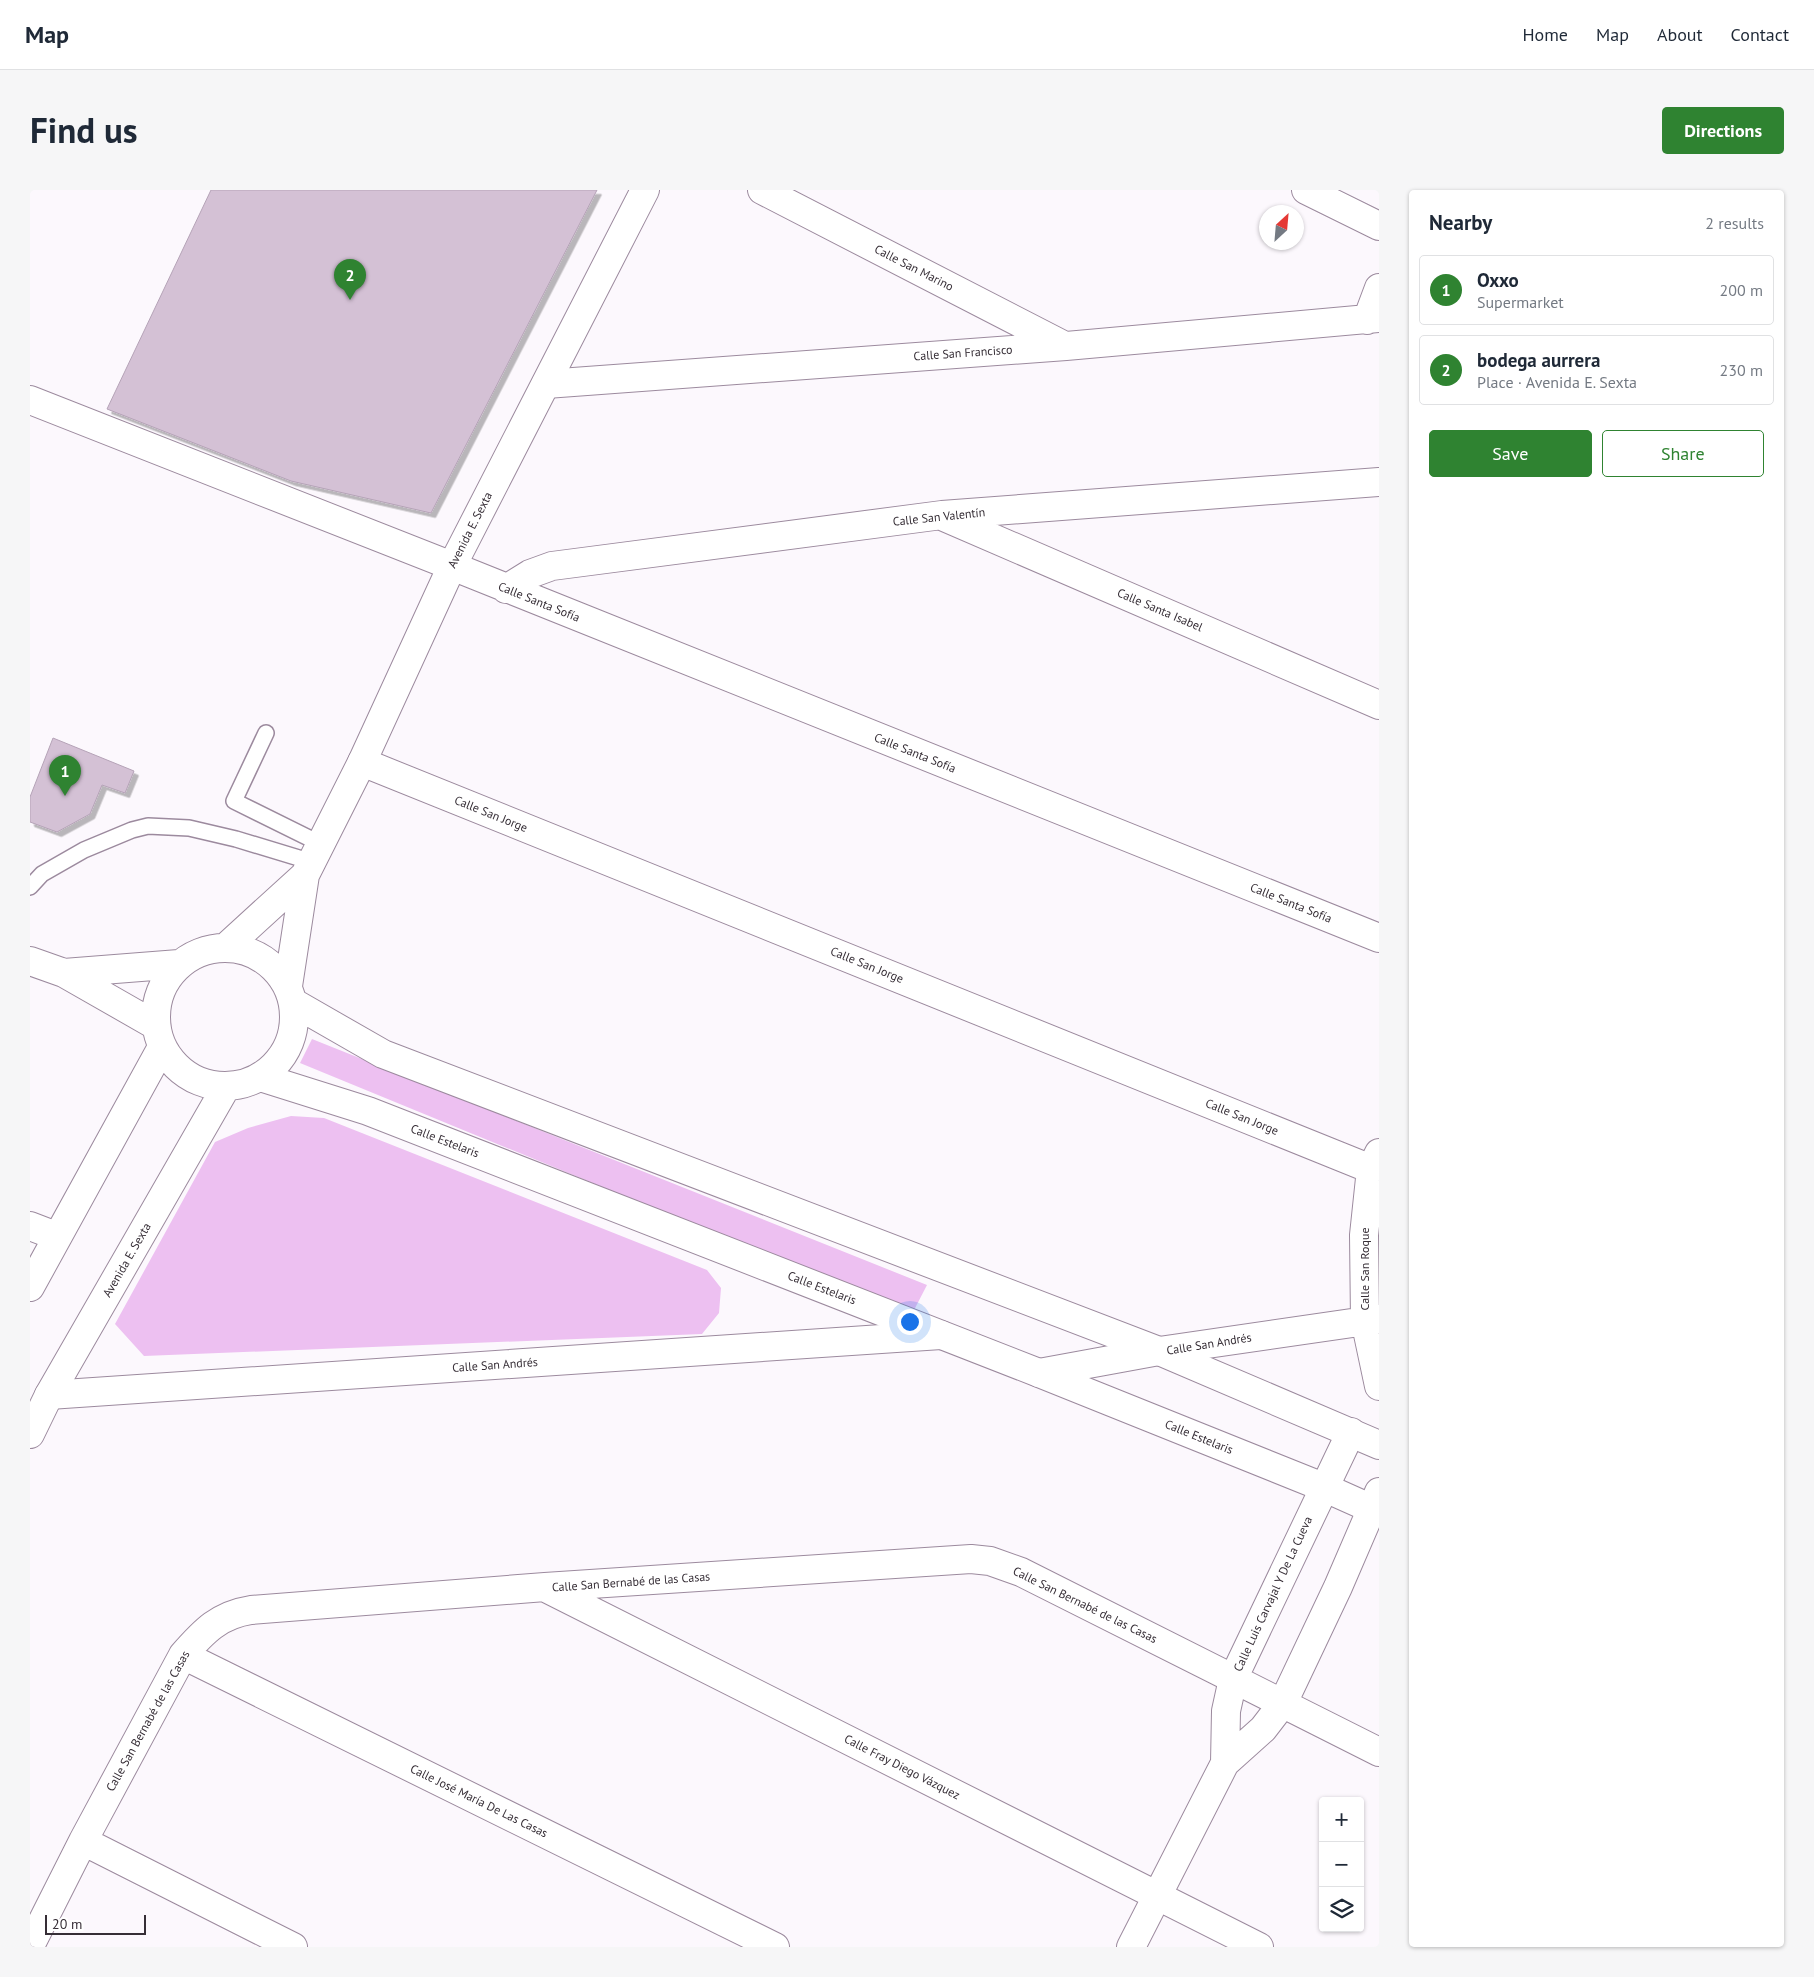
<!DOCTYPE html>
<html lang="en">
<head>
<meta charset="utf-8">
<style>
  body { margin:0; font-family:"PT Sans",sans-serif; background:#f6f6f7; color:#1f2937 }
  .controls { position:absolute; right:15px; bottom:15px; display:grid; overflow:hidden; border-radius:5px; box-shadow:0 1px 4px #0004 }
  .controls button { width:45px; height:45px; display:grid; place-items:center; padding:0; border:0; border-bottom:1px solid #e0e1e3; background:#fff; color:#1f2937; font:25px sans-serif }
  .compass { position:absolute; left:1229px; top:15px; width:45px; height:45px; border-radius:50%; background:#fff; box-shadow:0 1px 4px #0004; rotate:26deg }
  .scale { position:absolute; left:15px; bottom:12px; width:101px; box-sizing:border-box; padding-left:5px; border:2px solid #362e36; border-top:0; font-size:14px; line-height:18px; white-space:nowrap; color:#362e36; -webkit-text-stroke:4px #fff; paint-order:stroke }
  .you { position:absolute; left:879px; top:1131px; width:18px; height:18px; margin:-12px; border:4px solid #fff; border-radius:50%; background:#1a73e8; box-shadow:0 0 0 8px #1a73e833 }
  .badge { display:grid; place-items:center; width:32px; height:32px; border-radius:50%; background:#2f8331; color:#fff; font-size:16px; font-weight:700 }
  .pin { position:absolute; translate:-50% -41px; filter:drop-shadow(0 1px 2px #0008) }
  .pin::after { content:''; position:absolute; top:26px; width:18px; height:15px; background:inherit; clip-path:polygon(0 0,100% 0,50% 100%) }
  .list { margin:0; padding:0; list-style:none }
  h2 { display:flex; justify-content:space-between; align-items:center; height:65px; margin:0; padding:0 20px; font-size:21px }
  h2 small { font-size:16px; font-weight:400; color:#747a83 }
  .list li { display:grid; grid-template-columns:32px 1fr auto; gap:15px; align-items:center; box-sizing:border-box; height:70px; margin:0 10px 10px; padding:0 10px; border:1px solid #e0e1e3; border-radius:5px }
  .list b { display:block; font-size:19px; white-space:nowrap }
  .list p { margin:0; font-size:16px; white-space:nowrap; color:#747a83 }
  .list em { font-size:16px; font-style:normal; color:#747a83 }
  .actions { display:flex; gap:10px; padding:15px 20px }
  .actions a { flex:1; padding:11px 0; border:1px solid #2f8331; border-radius:5px; text-align:center; font-size:18px; color:#2f8331 }
  .actions .main { background:#2f8331; color:#fff }
  .icon { flex:none; width:28px; height:28px; fill:none; stroke:currentColor; stroke-width:2; stroke-linecap:round; stroke-linejoin:round }
  .map { position:relative; flex:none; width:1349px; height:1757px; overflow:hidden; border-radius:5px }
  header { display:flex; align-items:center; gap:30px; box-sizing:border-box; height:70px; padding:0 25px; background:#fff; border-bottom:1px solid #e0e1e3 }
  header strong { font-size:24px }
  nav { display:flex; gap:28px; margin-inline-start:auto; font-size:18px }
  .intro { display:flex; align-items:center; justify-content:space-between; box-sizing:border-box; height:120px; padding:0 30px }
  h1 { margin:0; font-size:35px }
  .button { padding:12px 22px; border-radius:5px; background:#2f8331; color:#fff; font-size:18px; font-weight:700 }
  main { display:flex; gap:30px; padding:0 30px }
  aside { flex:1; background:#fff; border-radius:5px; box-shadow:0 1px 4px #0004 }
  .map>svg:first-child { display:block }
</style>
</head>
<body>
<header>
<strong>Map</strong>
<nav><a>Home</a><a>Map</a><a>About</a><a>Contact</a></nav>
</header>
<div class="intro"><h1>Find us</h1><a class="button">Directions</a></div>
<main>
<div class="map">
<svg width="1349" height="1757" viewBox="0 0 1349 1757">
  <defs>
    <filter id="shadow"><feDropShadow dx="4.5" dy="4.5" stdDeviation="0" flood-color="#0004"/></filter>
  </defs>
  <rect width="100%" height="100%" fill="#fcf8fd"/>
  <!-- green -->
  <path fill="#edc0f1" d="M 282,849 L 897,1095 L 882,1124 L 270,873 Z
    M 261,926 L 294,928 L 677,1080 L 691,1098 L 689,1123 L 672,1144 L 114,1166 L 85,1134 L 185,952 L 218,938 Z"/>
  <!-- building -->
  <path fill="#d4c1d5" stroke="#b5a3b7" filter="url(#shadow)" d="M 181,0 L 567,0 L 401,323 L 261,291 L 77,219 Z
    M 23,548 L 104,581 L 95,603 L 72,595 L 60,624 L 27,642 L 0,632 L 0,607 Z"/>
  <g fill="none" stroke-linecap="round" stroke-linejoin="round">
    <!-- lane casing -->
    <g stroke="#9c8a9e" stroke-width="18">
      <path id="lane" d="M 236,543 L 204,611 L 291,654
        M 0,697 L 12,684 L 54,660 L 102,640 L 118,636 L 159,638 L 206,649 L 282,672"/>
    </g>
    <!-- street casing -->
    <g stroke="#9c8a9e" stroke-width="30">
      <path id="street" d="M 732,0 L 1035,156
        M 1276,0 L 1349,36
        M 1337,130 L 1349,98
        M 516,194 L 1036,156 L 1349,128
        M 0,210 L 422,376 L 1349,748
        M 914,327 L 1349,515
        M 476,399 L 500,384 L 522,376 L 912,325 L 1349,292
        M 332,572 L 1341,979
        M 1349,963 L 1341,979 L 1334,1045 L 1335,1130 L 1349,1196
        M 0,1036 L 26,1046
        M 1009,1183 L 1129,1161 L 1349,1129
        M 19,1205 L 911,1145
        M 516,1398 L 1229,1757
        M 153,1465 L 745,1757
        M 1195,1573 L 1196,1521 L 1203,1489 L 1321,1242
        M 53,1651 L 263,1757
        M 0,1756 L 53,1651 L 153,1465 C 174,1441 189,1425 221,1420 L 515,1397 L 941,1369 L 960,1371 L 991,1382 L 1349,1562
        M 1101,1757 L 1195,1573 L 1233,1539 L 1253,1513 L 1308,1397 L 1349,1302"/>
    </g>
    <!-- secondary casing -->
    <g stroke="#9c8a9e" stroke-width="30">
      <path id="secondary" d="M 196,757 L 275,685
        M126 827a69 69 0 1 1 138 0a69 69 0 1 1-138 0Z
        M 0,771 L 34,783 L 125,835
        M 34,783 L 149,774
        M 258,796 L 275,685 L 332,572 L 422,376 L 615,0
        M 264,813 L 353,864 L 1129,1161 L 1349,1255
        M 230,887 L 338,921 L 1009,1183 L 1293,1297 L 1349,1322
        M 0,1097 L 132,857
        M 0,1244 L 19,1205 L 196,897"/>
    </g>
    <!-- lane -->
    <use href="#lane" stroke="#fff" stroke-width="15"/>
    <!-- street -->
    <use href="#street" stroke="#fff" stroke-width="28"/>
    <!-- secondary -->
    <use href="#secondary" stroke="#fff" stroke-width="28"/>
  </g>
  <g text-anchor="middle" stroke-width="4.5" stroke-linejoin="round" paint-order="stroke">
    <!-- street labels -->
    <g font-size="12" fill="#362e36" stroke="#fff">
      <text transform="translate(884 78) rotate(27)" y="4">Calle San Marino</text>
      <text transform="translate(933 163) rotate(-4)" y="4">Calle San Francisco</text>
      <text transform="translate(909 327) rotate(-6)" y="4">Calle San Valentín</text>
      <text transform="translate(440 340) rotate(-63)" y="4">Avenida E. Sexta</text>
      <text transform="translate(509 412) rotate(22)" y="4">Calle Santa Sofía</text>
      <text transform="translate(1130 420) rotate(23)" y="4">Calle Santa Isabel</text>
      <text transform="translate(885 563) rotate(22)" y="4">Calle Santa Sofía</text>
      <text transform="translate(461 624) rotate(22)" y="4">Calle San Jorge</text>
      <text transform="translate(1261 713) rotate(22)" y="4">Calle Santa Sofía</text>
      <text transform="translate(837 775) rotate(22)" y="4">Calle San Jorge</text>
      <text transform="translate(1212 927) rotate(22)" y="4">Calle San Jorge</text>
      <text transform="translate(415 951) rotate(21)" y="4">Calle Estelaris</text>
      <text transform="translate(97 1070) rotate(-60)" y="4">Avenida E. Sexta</text>
      <text transform="translate(1335 1079) rotate(-90)" y="4">Calle San Roque</text>
      <text transform="translate(792 1098) rotate(21)" y="4">Calle Estelaris</text>
      <text transform="translate(1179 1154) rotate(-9)" y="4">Calle San Andrés</text>
      <text transform="translate(465 1175) rotate(-4)" y="4">Calle San Andrés</text>
      <text transform="translate(1169 1247) rotate(22)" y="4">Calle Estelaris</text>
      <text transform="translate(601 1392) rotate(-4)" y="4">Calle San Bernabé de las Casas</text>
      <text transform="translate(1243 1404) rotate(-65)" y="4">Calle Luis Carvajal Y De La Cueva</text>
      <text transform="translate(1055 1415) rotate(26)" y="4">Calle San Bernabé de las Casas</text>
      <text transform="translate(118 1531) rotate(-61)" y="4">Calle San Bernabé de las Casas</text>
      <text transform="translate(872 1577) rotate(27)" y="4">Calle Fray Diego Vázquez</text>
      <text transform="translate(449 1611) rotate(26)" y="4">Calle José María De Las Casas</text>
    </g>
  </g>
</svg>
<div class="controls">
<button>+</button>
<button>−</button>
<button><svg class="icon" aria-label="layers" viewBox="0 0 24 24"><path d="M12 4l9 5-9 5-9-5zM3 14l9 5 9-5"/></svg></button>
</div>
<svg class="compass" viewBox="-18 -18 36 36"><path d="M0-13l5 13h-10z" fill="#e53935"/><path d="M0 13l5-13h-10z" fill="#747a83"/></svg>
<div class="scale">20 m</div>
<div class="you"></div>
<div class="pin badge" style="left:35px;top:606px">1</div>
<div class="pin badge" style="left:320px;top:110px">2</div>
</div>
<aside>
<h2>Nearby<small>2 results</small></h2>
<ul class="list">
<li><span class="badge">1</span><div><b>Oxxo</b><p>Supermarket</p></div><em>200 m</em></li>
<li><span class="badge">2</span><div><b>bodega aurrera</b><p>Place · Avenida E. Sexta</p></div><em>230 m</em></li>
</ul>
<div class="actions"><a class="main">Save</a><a>Share</a></div>
</aside>
</main>
</body>
</html>
